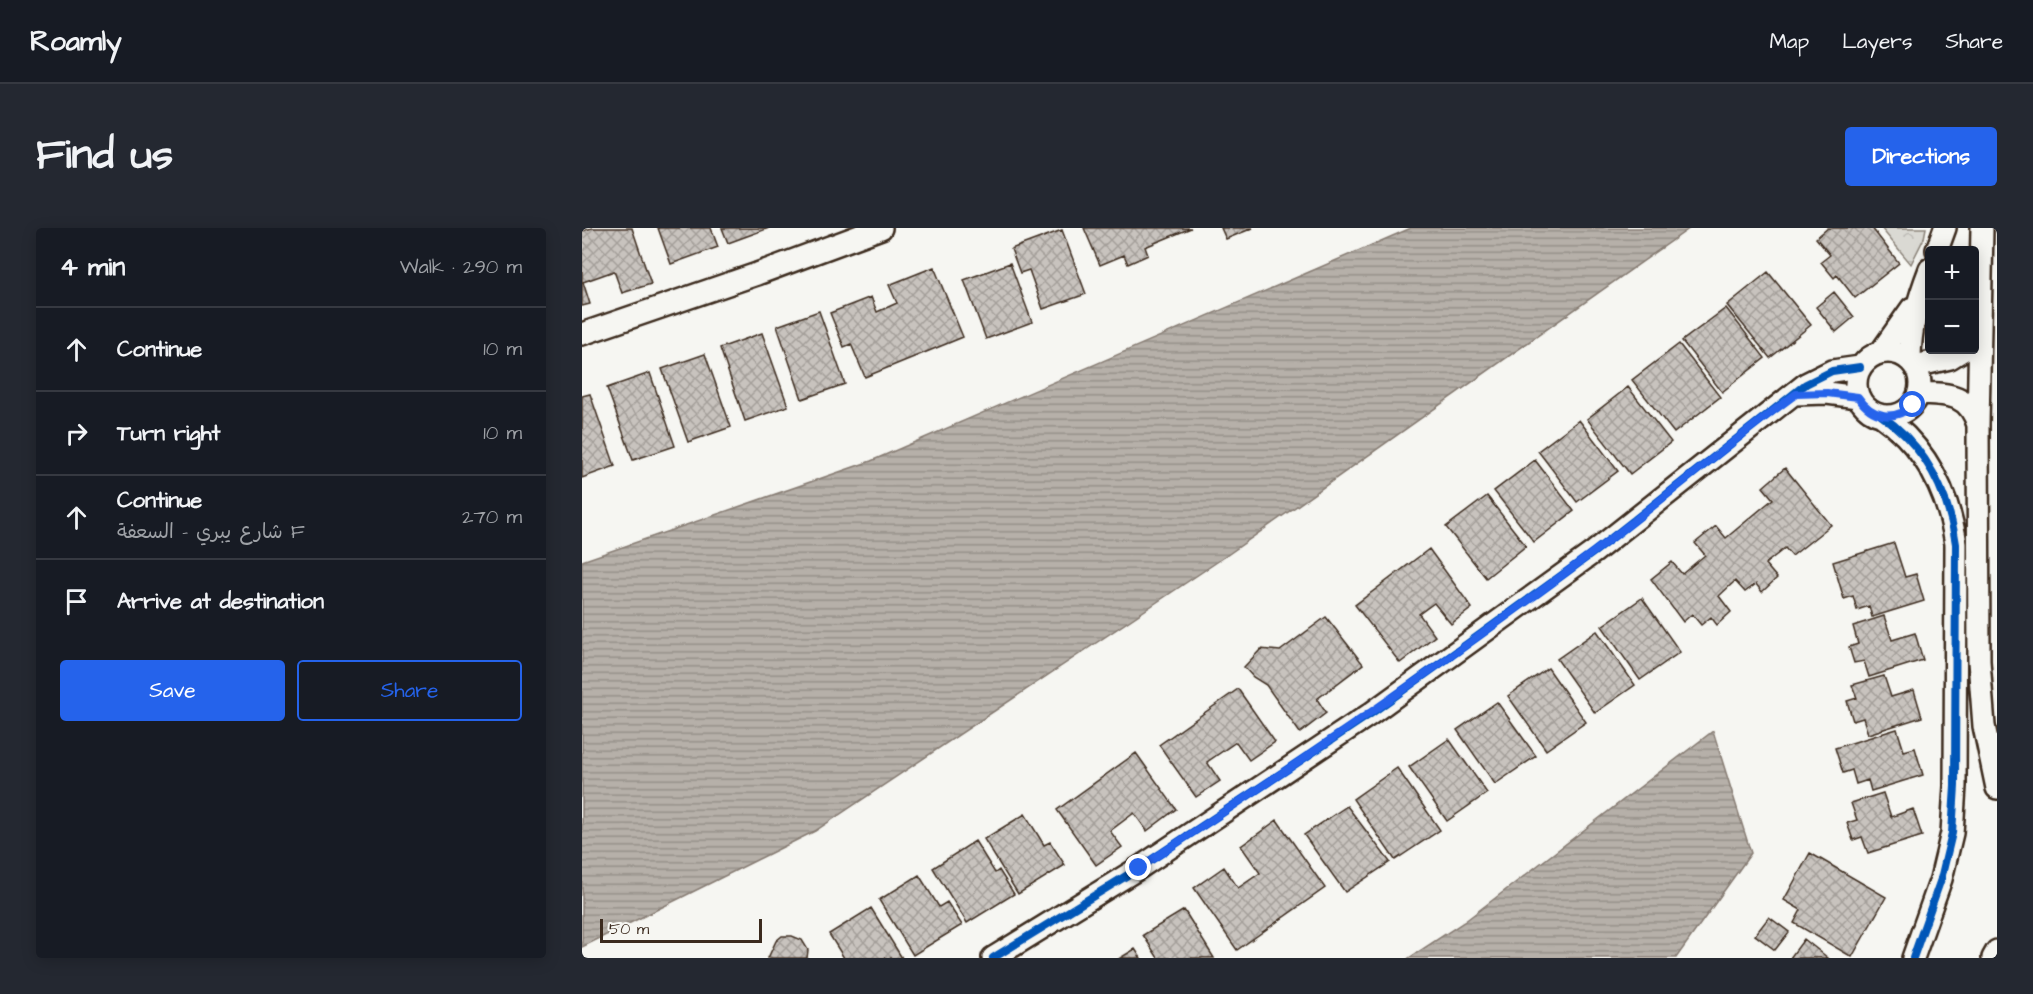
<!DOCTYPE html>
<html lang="en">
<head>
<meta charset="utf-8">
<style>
  body { margin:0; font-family:"Architects Daughter","Playpen Sans Arabic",sans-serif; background:#242831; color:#f1f3f6 }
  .controls { position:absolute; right:18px; top:18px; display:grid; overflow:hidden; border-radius:6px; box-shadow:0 3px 15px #0003 }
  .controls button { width:54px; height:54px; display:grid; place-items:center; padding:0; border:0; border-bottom:2px solid #363941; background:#171b24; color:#f1f3f6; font:30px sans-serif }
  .scale { position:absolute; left:18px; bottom:15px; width:162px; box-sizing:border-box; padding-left:6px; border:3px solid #3b2a1e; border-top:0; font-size:16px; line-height:21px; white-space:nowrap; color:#3b2a1e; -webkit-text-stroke:4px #f6f6f2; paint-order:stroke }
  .stop { position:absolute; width:18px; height:18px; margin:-14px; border:4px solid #2563eb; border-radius:50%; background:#fff }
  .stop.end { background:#2563eb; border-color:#fff; box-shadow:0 2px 6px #0008 }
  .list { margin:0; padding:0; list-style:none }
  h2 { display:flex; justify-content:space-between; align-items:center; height:78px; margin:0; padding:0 24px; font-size:26px }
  h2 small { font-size:20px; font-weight:400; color:#9ea1a6 }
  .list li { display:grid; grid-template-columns:39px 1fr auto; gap:18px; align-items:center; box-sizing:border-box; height:84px; padding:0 24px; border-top:2px solid #363941 }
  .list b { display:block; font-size:22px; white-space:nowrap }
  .list p { margin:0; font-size:20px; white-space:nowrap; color:#9ea1a6 }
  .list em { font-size:20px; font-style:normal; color:#9ea1a6 }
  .actions { display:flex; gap:12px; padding:18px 24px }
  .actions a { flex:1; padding:14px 0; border:2px solid #2563eb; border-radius:6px; text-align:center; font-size:21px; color:#2563eb }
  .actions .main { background:#2563eb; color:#fff }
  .icon { flex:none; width:33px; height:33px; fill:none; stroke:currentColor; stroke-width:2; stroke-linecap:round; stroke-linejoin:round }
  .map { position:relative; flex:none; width:1415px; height:730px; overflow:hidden; border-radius:6px }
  header { display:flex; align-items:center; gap:36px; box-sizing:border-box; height:84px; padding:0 30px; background:#171b24; border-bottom:2px solid #363941 }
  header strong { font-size:28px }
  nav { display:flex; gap:33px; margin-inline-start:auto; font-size:21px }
  .intro { display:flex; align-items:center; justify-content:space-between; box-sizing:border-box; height:144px; padding:0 36px }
  h1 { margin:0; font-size:42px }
  .button { padding:15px 27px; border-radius:6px; background:#2563eb; color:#fff; font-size:21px; font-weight:700 }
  main { display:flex; gap:36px; padding:0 36px }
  aside { flex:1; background:#171b24; border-radius:6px; box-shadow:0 3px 15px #0003 }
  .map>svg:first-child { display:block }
</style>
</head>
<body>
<header>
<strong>Roamly</strong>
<nav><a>Map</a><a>Layers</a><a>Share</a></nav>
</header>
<div class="intro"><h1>Find us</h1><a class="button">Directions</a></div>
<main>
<aside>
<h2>4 min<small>Walk · 290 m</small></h2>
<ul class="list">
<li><svg class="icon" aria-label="ahead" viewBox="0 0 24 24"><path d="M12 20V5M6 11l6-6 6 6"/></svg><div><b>Continue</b></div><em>10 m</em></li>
<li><svg class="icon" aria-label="right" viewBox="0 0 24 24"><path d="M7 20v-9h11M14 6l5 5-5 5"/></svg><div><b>Turn right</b></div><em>10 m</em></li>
<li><svg class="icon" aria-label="ahead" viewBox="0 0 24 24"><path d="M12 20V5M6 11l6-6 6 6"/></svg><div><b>Continue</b><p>شارع يبري - السعفة F</p></div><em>270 m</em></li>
<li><svg class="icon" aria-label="arrive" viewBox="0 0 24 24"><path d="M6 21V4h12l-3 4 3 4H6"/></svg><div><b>Arrive at destination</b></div></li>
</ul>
<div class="actions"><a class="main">Save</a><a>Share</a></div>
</aside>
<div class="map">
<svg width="1415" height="730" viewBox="0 0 1415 730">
  <defs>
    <pattern id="park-crowns" width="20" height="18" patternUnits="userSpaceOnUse" patternTransform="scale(1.5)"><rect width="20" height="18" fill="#dad9d3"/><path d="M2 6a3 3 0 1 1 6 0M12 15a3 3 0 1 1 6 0" fill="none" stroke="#bcbab5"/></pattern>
    <pattern id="water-rules" width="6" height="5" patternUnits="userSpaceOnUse" patternTransform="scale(1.5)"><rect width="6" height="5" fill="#b6b0a9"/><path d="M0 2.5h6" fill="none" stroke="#958f89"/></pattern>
    <pattern id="building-cross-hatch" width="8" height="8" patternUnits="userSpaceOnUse" patternTransform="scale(1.5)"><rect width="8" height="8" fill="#c8c3be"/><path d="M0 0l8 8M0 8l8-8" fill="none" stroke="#a49f9a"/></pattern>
  </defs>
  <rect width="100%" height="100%" fill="#f6f6f2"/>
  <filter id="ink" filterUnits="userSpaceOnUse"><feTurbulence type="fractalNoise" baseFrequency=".0167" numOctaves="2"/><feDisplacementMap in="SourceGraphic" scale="12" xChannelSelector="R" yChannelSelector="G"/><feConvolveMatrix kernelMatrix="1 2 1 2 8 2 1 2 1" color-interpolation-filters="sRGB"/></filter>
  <g filter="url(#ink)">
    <!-- park -->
    <path fill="url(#park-crowns)" stroke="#8a8278" stroke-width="1.5" d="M 1299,0 L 1344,0 L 1342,10 L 1329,36 Z"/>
    <!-- water -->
    <path fill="url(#water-rules)" stroke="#857a71" stroke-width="1.5" d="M 829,0 L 1108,0 L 644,328 L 233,603 L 0,719 L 0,333 L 289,233 Z
      M 1131,503 L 1169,625 L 1094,730 L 827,730 L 882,694 Z"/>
    <!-- building -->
    <path fill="url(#building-cross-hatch)" stroke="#3b2a1e" stroke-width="1.5" d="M 10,0 L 50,0 L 69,56 L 40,65 L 32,43 L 1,54 L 8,76 L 0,78 L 0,3 Z
      M 76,0 L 129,0 L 136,19 L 89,36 Z
      M 140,0 L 187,0 L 146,15 Z
      M 502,0 L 609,0 L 563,19 L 566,27 L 546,36 L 542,27 L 518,37 Z
      M 639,0 L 671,0 L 644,11 Z
      M 1246,0 L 1290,0 L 1317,35 L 1273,70 L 1255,47 L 1252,50 L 1239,34 L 1248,27 L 1234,10 Z
      M 480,2 L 504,66 L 461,81 L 447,42 L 438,45 L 429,21 Z
      M 428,35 L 450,94 L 404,111 L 382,52 Z
      M 352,39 L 381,109 L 283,149 L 269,116 L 262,119 L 248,85 L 289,69 L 295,84 L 315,75 L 307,57 Z
      M 1186,44 L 1229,97 L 1188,130 L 1145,77 Z
      M 1252,64 L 1272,89 L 1254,104 L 1234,79 Z
      M 1144,80 L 1183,130 L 1140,164 L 1100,113 Z
      M 237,83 L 263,156 L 220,171 L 195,98 Z
      M 180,105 L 206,178 L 163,193 L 138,120 Z
      M 1097,116 L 1138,169 L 1092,205 L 1050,152 Z
      M 123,126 L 149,199 L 106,214 L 80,141 Z
      M 68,145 L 93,218 L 51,232 L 25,160 Z
      M 1046,159 L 1089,214 L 1048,246 L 1005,191 Z
      M 8,166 L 33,238 L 0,250 L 0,168 Z
      M 997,192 L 1036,243 L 995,274 L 956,223 Z
      M 953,232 L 992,283 L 952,314 L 912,263 Z
      M 1203,240 L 1249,297 L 1210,328 L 1203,320 L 1183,336 L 1195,350 L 1180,364 L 1174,356 L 1163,364 L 1153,353 L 1137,368 L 1149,384 L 1135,397 L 1129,389 L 1119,397 L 1110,386 L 1101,394 L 1069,351 L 1090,334 L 1100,346 L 1123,327 L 1113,315 L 1134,298 L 1144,310 L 1191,271 L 1181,259 Z
      M 905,268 L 944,318 L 904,350 L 864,299 Z
      M 1312,315 L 1323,349 L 1334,346 L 1342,373 L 1290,389 L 1287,378 L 1275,382 L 1271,368 L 1262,371 L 1251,334 Z
      M 847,321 L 890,380 L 869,396 L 852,375 L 837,386 L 853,408 L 818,435 L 773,377 Z
      M 1060,370 L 1098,424 L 1058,452 L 1020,398 Z
      M 1302,388 L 1310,412 L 1333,405 L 1341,432 L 1287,449 L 1282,433 L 1272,435 L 1267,419 L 1276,416 L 1271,398 Z
      M 744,389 L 781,436 L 735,471 L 744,485 L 718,505 L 684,457 L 671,449 L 662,439 L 679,421 L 698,423 Z
      M 1015,403 L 1053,457 L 1013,485 L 975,431 Z
      M 966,440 L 1004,494 L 964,522 L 926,468 Z
      M 1302,448 L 1309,469 L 1332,462 L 1340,489 L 1286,506 L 1281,490 L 1271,493 L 1265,473 L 1275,470 L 1270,457 Z
      M 656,461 L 693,514 L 667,532 L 654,514 L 625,534 L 638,553 L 614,569 L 577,517 Z
      M 915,474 L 954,528 L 913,556 L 875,502 Z
      M 1315,501 L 1322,523 L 1333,520 L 1341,547 L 1289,563 L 1286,552 L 1274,556 L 1270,542 L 1261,545 L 1253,520 Z
      M 867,511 L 905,565 L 865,593 L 827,539 Z
      M 554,525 L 594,581 L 565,603 L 552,585 L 528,603 L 540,619 L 514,637 L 475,582 Z
      M 815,540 L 858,602 L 813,632 L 771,571 Z
      M 1301,565 L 1309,589 L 1331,581 L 1340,608 L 1286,625 L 1280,609 L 1271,612 L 1265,595 L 1275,592 L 1269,575 Z
      M 765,578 L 808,634 L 763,664 L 722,607 Z
      M 443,586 L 462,617 L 468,614 L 483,637 L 436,666 L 402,611 Z
      M 695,592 L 743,660 L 655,722 L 612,660 L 642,639 L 656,660 L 678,645 L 659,618 Z
      M 393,613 L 413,645 L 417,642 L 432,666 L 385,695 L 351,640 Z
      M 1228,625 L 1304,669 L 1270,729 L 1212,695 L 1219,682 L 1202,672 Z
      M 337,647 L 357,679 L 365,674 L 380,697 L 331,727 L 297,672 Z
      M 289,680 L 320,730 L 262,730 L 247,706 Z
      M 602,682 L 632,730 L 576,730 L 561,707 Z
      M 1187,689 L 1207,704 L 1193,722 L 1173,707 Z
      M 200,708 L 210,708 L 220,712 L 226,722 L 225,730 L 186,730 L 194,713 Z
      M 1222,711 L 1246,730 L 1208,730 Z
      M 553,721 L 559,730 L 538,730 Z"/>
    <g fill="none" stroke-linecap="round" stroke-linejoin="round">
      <!-- minor casing -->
      <g stroke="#3b2a1e" stroke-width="26">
        <path id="minor" d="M 1400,0 L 1396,197 L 1397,433 L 1402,498 L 1415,560
          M 1355,22 L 1363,0
          M 0,106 L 175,46 L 299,0
          M1274 156a32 32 0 1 1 64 0a32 32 0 1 1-64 0Z
          M 1299,124 L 1330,80
          M 1328,132 C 1328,100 1336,72 1348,41
          M 1333,138 L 1368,130 L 1381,122
          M 1337,165 C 1365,166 1387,165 1396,197
          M 1213,166 L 1245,165 L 1276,169
          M 1300,188 C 1344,219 1366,263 1374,316 L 1373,558 L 1370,605 L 1359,651 L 1331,730
          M 411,730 L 557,640 L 787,487 L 1012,324 L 1224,156 L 1250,143 L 1278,139
          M 1411,730 L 1415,723"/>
      </g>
      <!-- minor -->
      <use href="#minor" stroke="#f6f6f2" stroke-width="21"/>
      <!-- cycleway casing -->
      <g stroke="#f6f6f2" stroke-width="11">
        <path id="cycleway" d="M 1300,188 C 1344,219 1366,263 1374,316 L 1373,558 L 1370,605 L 1359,651 L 1331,730
          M 411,730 L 557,640 L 787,487 L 1012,324 L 1224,156 L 1250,143 L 1278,139"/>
      </g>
      <!-- cycleway -->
      <use href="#cycleway" stroke="#0057b8" stroke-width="8"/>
    </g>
  </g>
  <g fill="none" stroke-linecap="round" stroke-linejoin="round" filter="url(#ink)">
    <!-- route -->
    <path stroke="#2563eb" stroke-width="8" d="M 557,640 C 711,539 863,436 1010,325 C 1079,274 1144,217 1214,166 L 1245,165 L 1276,169 C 1290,190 1312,194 1331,177"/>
  </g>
</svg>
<div class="controls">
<button>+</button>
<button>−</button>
</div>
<div class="scale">50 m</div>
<div class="stop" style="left:1331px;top:177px"></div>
<div class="stop end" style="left:557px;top:640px"></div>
</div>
</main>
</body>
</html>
